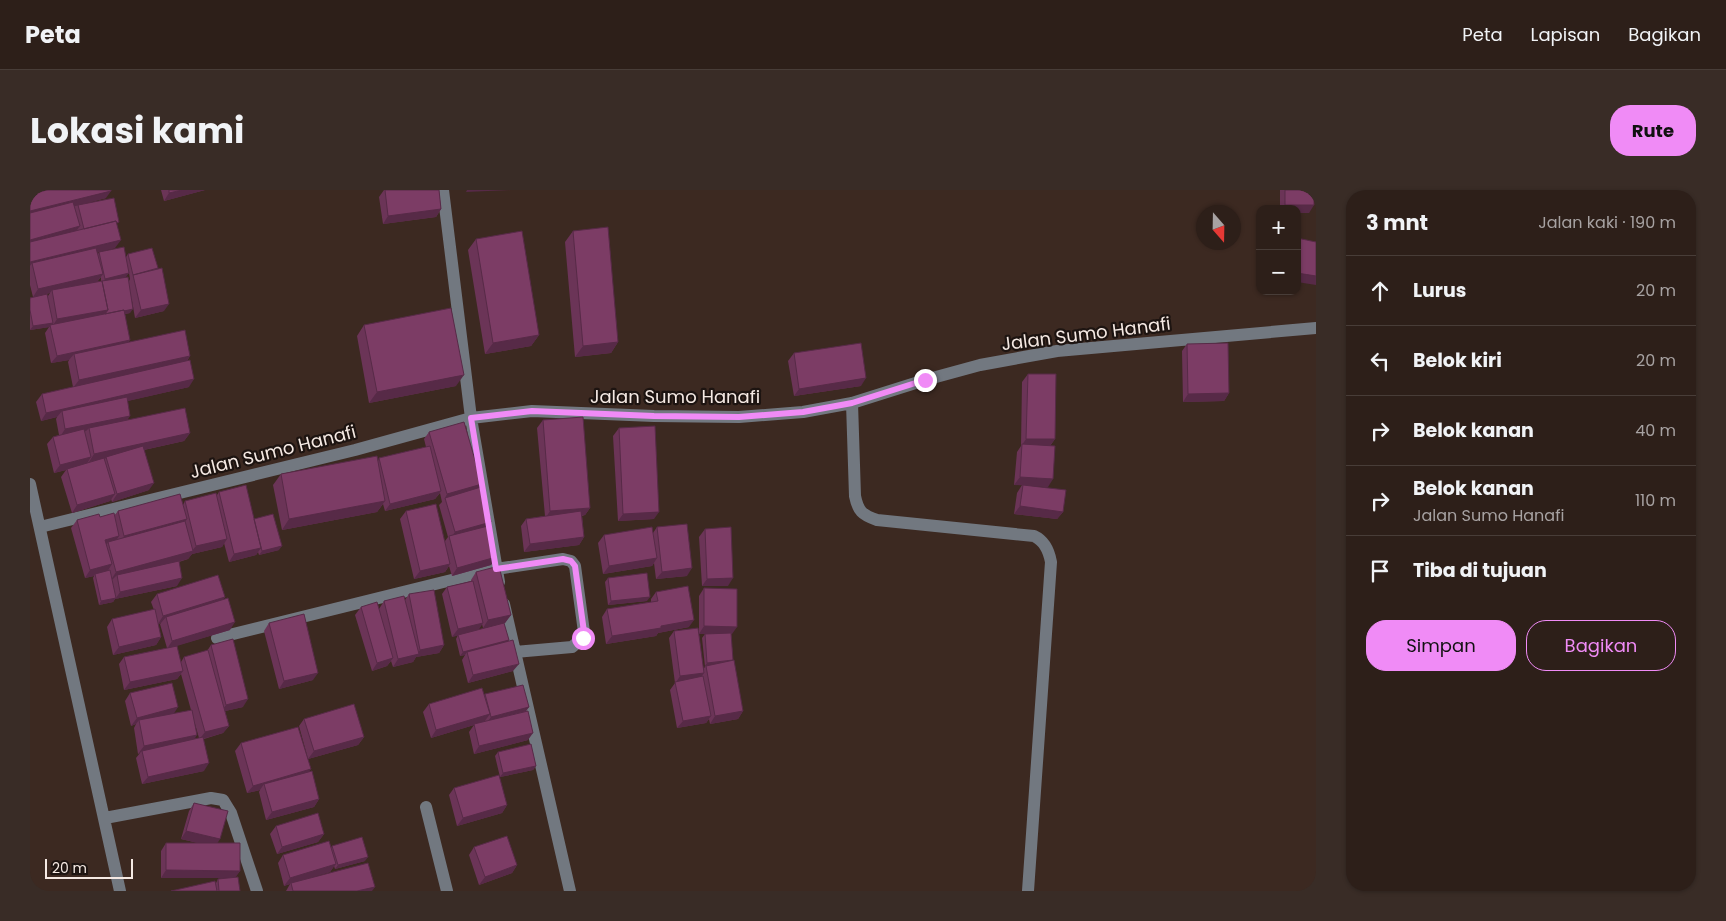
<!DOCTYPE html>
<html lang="id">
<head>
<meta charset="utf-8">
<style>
  body { margin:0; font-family:Poppins,sans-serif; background:#392c26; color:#f1f3f6 }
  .controls { position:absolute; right:15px; top:15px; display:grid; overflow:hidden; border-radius:10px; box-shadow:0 1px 4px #0004 }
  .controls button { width:45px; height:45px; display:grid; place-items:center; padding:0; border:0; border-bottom:1px solid #483d38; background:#2d1f19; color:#f1f3f6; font:25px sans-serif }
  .compass { position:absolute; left:1166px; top:15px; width:45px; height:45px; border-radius:50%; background:#2d1f19; box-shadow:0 1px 4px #0004; rotate:160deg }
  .scale { position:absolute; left:15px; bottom:12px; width:88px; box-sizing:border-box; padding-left:5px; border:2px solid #f5e9e3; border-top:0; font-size:14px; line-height:18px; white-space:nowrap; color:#f5e9e3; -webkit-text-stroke:4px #1d1411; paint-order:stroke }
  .stop { position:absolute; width:15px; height:15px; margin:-11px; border:4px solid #f08bf6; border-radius:50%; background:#fff }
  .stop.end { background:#f08bf6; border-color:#fff; box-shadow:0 1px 5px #0008 }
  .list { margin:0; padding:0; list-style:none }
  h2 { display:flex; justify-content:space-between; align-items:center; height:65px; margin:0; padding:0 20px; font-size:21px }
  h2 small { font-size:16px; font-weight:400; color:#a7a2a2 }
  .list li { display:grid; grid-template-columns:32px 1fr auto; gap:15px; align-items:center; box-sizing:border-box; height:70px; padding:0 20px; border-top:1px solid #483d38 }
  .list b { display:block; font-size:19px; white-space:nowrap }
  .list p { margin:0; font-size:16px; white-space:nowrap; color:#a7a2a2 }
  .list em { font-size:16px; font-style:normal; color:#a7a2a2 }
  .actions { display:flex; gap:10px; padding:15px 20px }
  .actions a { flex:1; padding:11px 0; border:1px solid #f08bf6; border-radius:20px; text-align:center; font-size:18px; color:#f08bf6 }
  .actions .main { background:#f08bf6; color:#111 }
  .icon { flex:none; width:28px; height:28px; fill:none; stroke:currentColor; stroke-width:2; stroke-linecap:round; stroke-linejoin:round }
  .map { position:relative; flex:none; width:1286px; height:701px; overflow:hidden; border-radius:20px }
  header { display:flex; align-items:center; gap:30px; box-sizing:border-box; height:70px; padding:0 25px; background:#2d1f19; border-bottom:1px solid #483d38 }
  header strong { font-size:24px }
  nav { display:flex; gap:28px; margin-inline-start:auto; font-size:18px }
  .intro { display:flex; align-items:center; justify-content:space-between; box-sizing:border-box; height:120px; padding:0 30px }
  h1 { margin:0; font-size:35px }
  .button { padding:12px 22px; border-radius:20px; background:#f08bf6; color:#111; font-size:18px; font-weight:700 }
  main { display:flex; gap:30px; padding:0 30px }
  aside { flex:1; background:#2d1f19; border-radius:20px; box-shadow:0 1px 4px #0004 }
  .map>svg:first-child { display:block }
</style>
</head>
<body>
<header>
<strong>Peta</strong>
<nav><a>Peta</a><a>Lapisan</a><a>Bagikan</a></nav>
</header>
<div class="intro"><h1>Lokasi kami</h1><a class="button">Rute</a></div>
<main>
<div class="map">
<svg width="1286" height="701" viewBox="0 0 1286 701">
  <rect width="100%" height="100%" fill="#3c2921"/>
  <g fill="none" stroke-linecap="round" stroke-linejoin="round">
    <!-- minor -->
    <path stroke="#727880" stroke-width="12" d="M 413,0 L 441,228 L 469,392
      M 822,213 L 825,306 C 828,321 832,325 847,330 L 1004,346 C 1015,351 1019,361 1021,372 L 998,701
      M 0,294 L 90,701
      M 10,337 L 325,260 L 441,228 L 502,221 L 624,226 L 709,227 L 773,222 L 822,213 L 895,190 L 950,175 L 1027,161 L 1286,138
      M 474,414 L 540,701
      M 187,448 L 466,379 L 533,369 L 541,371 L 545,376 L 554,442 L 553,448 L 542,457 L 485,462
      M 396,617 L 417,701
      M 75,628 L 181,608 L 193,610 L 201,623 L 227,701"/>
  </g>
  <!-- wall -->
  <path fill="#6b3457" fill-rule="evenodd" d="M 0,0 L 76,8 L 49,15 L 87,35 L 85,58 L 67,62 L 68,64 L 69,62 L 96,67 L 98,64 L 128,78 L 127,79 L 134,121 L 105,128 L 102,111 L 100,123 L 95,124 L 99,152 L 160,166 L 157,171 L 159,197 L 97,211 L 98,230 L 160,243 L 154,251 L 114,260 L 119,300 L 82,312 L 81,309 L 80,311 L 42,323 L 31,287 L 36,280 L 24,283 L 17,254 L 23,247 L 29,245 L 26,229 L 27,227 L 11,231 L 6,212 L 12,204 L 43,197 L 38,172 L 39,170 L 21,173 L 15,143 L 19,137 L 0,140 L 0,108 L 3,107 L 0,95 ZM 99,83 L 100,89 L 99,91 L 92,88 ZM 71,87 L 71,91 L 67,92 ZM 20,103 L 18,106 L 4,107 Z
    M 131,0 L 175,0 L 134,11 Z
    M 354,0 L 409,0 L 411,19 L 406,27 L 353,34 L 349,7 Z
    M 1250,0 L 1284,0 L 1279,23 L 1267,23 L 1267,19 L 1250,19 Z
    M 543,41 L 588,152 L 581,163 L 545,167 L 535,52 Z
    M 446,49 L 509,145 L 501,156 L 455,164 L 438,60 Z
    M 334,135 L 426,196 L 339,213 L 327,146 Z
    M 1157,154 L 1199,203 L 1194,211 L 1153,212 L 1152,161 Z
    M 764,163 L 831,196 L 764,206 L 758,171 Z
    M 998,184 L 1025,249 L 1020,256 L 1018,297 L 996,295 L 1033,322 L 1027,329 L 984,324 L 987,303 L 992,295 L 984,295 L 987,262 L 991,256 L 992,192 Z
    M 513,230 L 560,318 L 555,325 L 552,326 L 554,347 L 549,355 L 494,362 L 491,336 L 496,329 L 515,326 L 507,238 Z
    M 589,238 L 624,329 L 588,331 L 583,246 Z
    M 399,242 L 452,294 L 449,297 L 458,336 L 466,367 L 461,375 L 422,386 L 419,376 L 415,382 L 384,389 L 370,329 L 376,321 L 415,351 L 418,347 L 409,315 L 412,312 L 410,303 L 405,309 L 355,321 L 353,314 L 347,322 L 252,340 L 243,295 L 251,284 L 348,271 L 349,268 L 396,257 L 394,249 Z
    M 189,302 L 224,329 L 249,360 L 229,365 L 228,362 L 226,365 L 199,372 L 194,353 L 192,357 L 162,364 L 158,369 L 149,372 L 147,396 L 85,409 L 83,412 L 69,415 L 63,388 L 64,386 L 55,388 L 41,338 L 47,330 L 70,327 L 84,326 L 88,321 L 153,315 L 155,311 L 187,305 Z
    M 627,337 L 657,386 L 626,389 L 624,373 L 622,376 L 573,384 L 568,353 L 574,345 L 623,343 Z
    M 675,339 L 698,396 L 672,396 L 669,347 Z
    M 446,382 L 481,425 L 475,433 L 453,438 L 452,434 L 448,440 L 479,450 L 478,451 L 483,481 L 438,493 L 432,470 L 435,465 L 430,466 L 426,449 L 428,445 L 422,447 L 412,404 L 417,397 L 441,391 L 441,390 Z
    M 578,388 L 617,411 L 578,415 L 575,392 Z
    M 674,398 L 702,444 L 701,444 L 703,470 L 713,521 L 708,529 L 680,534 L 679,529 L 676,533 L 647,538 L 640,500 L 645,493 L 639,448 L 644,441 L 669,443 L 669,406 ZM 669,444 L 678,444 L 675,444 L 672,448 L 675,477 L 673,479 Z
    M 626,402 L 659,437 L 628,443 L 626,446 L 576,454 L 572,427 L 577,419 L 621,412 L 621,409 Z
    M 127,404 L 195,407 L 193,409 L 200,440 L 145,456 L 151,472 L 154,467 L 177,461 L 181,455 L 213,517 L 195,521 L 199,536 L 193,543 L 174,549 L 174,581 L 112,594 L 106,568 L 110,563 L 108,564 L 104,538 L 106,534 L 101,536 L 95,511 L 100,503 L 144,524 L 161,520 L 151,484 L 147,489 L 94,500 L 89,474 L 94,467 L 137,458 L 130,434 L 131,433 L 128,434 L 131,447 L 126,455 L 83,465 L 77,437 L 82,429 L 124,420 L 121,412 ZM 165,534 L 169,548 L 164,549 Z
    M 379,404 L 414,455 L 409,463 L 386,467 L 383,472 L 363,477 L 361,471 L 357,476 L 342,481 L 325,425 L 331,417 L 349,419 L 354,411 L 375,410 Z
    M 239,433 L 283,490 L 249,499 L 234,441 Z
    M 455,504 L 499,517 L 496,521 L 498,550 L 444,564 L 439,542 L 444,535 L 401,548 L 393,522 L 399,514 L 454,505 Z
    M 274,529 L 334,547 L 328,555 L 278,569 L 269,536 Z
    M 211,553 L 278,582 L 289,609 L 284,617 L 236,630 L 229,602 L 230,600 L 217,603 L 205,561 Z
    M 468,562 L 506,576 L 503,580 L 470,587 L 465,566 Z
    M 424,598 L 477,615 L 472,623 L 427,636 L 419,605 Z
    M 164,613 L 187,653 L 210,681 L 205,687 L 210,701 L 141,701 L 186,693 L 188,689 L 197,688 L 131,688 L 131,661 L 136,653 L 168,653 L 151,649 L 159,621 Z
    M 246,636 L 294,644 L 288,652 L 247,664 L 240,644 Z
    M 302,656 L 335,671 L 305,679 L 304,676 L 300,682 L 282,687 L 342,701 L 256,701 L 260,694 L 254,696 L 248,673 L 253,665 L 301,658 Z
    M 444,657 L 487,675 L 482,683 L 449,695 L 439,665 Z"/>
  <!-- shaded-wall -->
  <path fill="#572a47" d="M 0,0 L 22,0 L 0,6 Z
    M 152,0 L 175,0 L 134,11 L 139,3 Z
    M 437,0 L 481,0 L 436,2 Z
    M 81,1 L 76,8 L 0,28 L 0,21 Z
    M 1255,15 L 1284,15 L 1279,23 L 1267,23 L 1267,19 L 1252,19 Z
    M 411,19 L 406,27 L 353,34 L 358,26 Z
    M 50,36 L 44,44 L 0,56 L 0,50 Z
    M 91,50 L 85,58 L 3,78 L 2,73 L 0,76 L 0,72 Z
    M 99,83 L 96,87 L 72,93 L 75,89 Z
    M 1267,83 L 1286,86 L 1286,95 L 1267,92 Z
    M 73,84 L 67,92 L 22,100 L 20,103 L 3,107 L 8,99 Z
    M 139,114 L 134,121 L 105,128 L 111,120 Z
    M 103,119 L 100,123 L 22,137 L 27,129 L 78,120 Z
    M 23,133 L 20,137 L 0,140 L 3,136 Z
    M 509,145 L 501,156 L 455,164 L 463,153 Z
    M 100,150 L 95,158 L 44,164 L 39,170 L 21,173 L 27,166 Z
    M 588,152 L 581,163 L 545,167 L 553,156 Z
    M 160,166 L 155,174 L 43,198 L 49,190 Z
    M 434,185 L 426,196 L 339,213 L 347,202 Z
    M 836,188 L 831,196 L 764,206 L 769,199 Z
    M 164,189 L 159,197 L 33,226 L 32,221 L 27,227 L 11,231 L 16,223 Z
    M 1199,203 L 1194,211 L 1153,212 L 1158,204 Z
    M 100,226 L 95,234 L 59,238 L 56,241 L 30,247 L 35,239 Z
    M 160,243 L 154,251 L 59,272 L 64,264 Z
    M 996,249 L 1025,249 L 1019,257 L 992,255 Z
    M 61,267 L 56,275 L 24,283 L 30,275 Z
    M 990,287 L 1023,289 L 1018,297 L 984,295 Z
    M 124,293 L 119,300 L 82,312 L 87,304 Z
    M 452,294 L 446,302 L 415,308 L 417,304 Z
    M 411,301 L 405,309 L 355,321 L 360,314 Z
    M 85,304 L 80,311 L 42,323 L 47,315 Z
    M 355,311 L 347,322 L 252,340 L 259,329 Z
    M 990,316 L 1033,322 L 1027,329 L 984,324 Z
    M 560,318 L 555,325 L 515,329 L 520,321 Z
    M 629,322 L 624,329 L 588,331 L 593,324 Z
    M 157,329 L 151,337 L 89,354 L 94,346 Z
    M 461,332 L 455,340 L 419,350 L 425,342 Z
    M 89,346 L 84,354 L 78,352 L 76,356 L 75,350 Z
    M 554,347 L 549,355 L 494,362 L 500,354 Z
    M 197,349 L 192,357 L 162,364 L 158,369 L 87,388 L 87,385 L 83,389 L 81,390 L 86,382 L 162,361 L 166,356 Z
    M 252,356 L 249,360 L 229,365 L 232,361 Z
    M 231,358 L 226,365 L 199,372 L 204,364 Z
    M 466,367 L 461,375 L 422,386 L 427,378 Z
    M 627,368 L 622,376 L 573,384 L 579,376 Z
    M 82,374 L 77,382 L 65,384 L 64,386 L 55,388 L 60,380 Z
    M 420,374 L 415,382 L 384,389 L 390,381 Z
    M 662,378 L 657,386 L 626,389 L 632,382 Z
    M 152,388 L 147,396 L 85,409 L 83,412 L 69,415 L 71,411 L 86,408 L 90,402 Z
    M 703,388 L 698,396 L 672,396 L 677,389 Z
    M 195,407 L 189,415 L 136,427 L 131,433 L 128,434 L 133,426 Z
    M 620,407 L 617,411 L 578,415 L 581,411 Z
    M 481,425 L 475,433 L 453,438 L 458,430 Z
    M 664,430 L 659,437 L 628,443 L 626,446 L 576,454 L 582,446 L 631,436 Z
    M 205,432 L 200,440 L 137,459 L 142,451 Z
    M 453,433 L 448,441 L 422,447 L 428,439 Z
    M 674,436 L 707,437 L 702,444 L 669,444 Z
    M 131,447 L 126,455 L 83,465 L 89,457 Z
    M 479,450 L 476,455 L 437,462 L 435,465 L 430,466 L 433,462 Z
    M 414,455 L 409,463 L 386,467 L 383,472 L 363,477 L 368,469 L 387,464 L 390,460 Z
    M 363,468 L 357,476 L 342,481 L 347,473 Z
    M 703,471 L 676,476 L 674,477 L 677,473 Z
    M 489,474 L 483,481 L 438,493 L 443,485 Z
    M 153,481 L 147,489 L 94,500 L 100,492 Z
    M 288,483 L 283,490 L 249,499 L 254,491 Z
    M 674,483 L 668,491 L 645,494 L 650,486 Z
    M 218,509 L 213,517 L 191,522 L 196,515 Z
    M 148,517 L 143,525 L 109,530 L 106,534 L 101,536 L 107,528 Z
    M 499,517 L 496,521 L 458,531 L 461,527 Z
    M 713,521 L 708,529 L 680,534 L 685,526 Z
    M 460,524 L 454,532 L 401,548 L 406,540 Z
    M 681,526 L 676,533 L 647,538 L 653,531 Z
    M 199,536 L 193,543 L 169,550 L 175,542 Z
    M 503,543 L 498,550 L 444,564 L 449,556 Z
    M 167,545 L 162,553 L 112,561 L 110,563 L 108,564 L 114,556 Z
    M 334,547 L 328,555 L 278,569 L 284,561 Z
    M 179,573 L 174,581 L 112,594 L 118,587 Z
    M 506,576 L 503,580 L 470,587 L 473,583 Z
    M 281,579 L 275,587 L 234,594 L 230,600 L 217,603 L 223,596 Z
    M 289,609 L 284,617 L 236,630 L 242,622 Z
    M 477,615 L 472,623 L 427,636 L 433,628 Z
    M 156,641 L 190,649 L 185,657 L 151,649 Z
    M 294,644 L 288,652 L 247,664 L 252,657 Z
    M 338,667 L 335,671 L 305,679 L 308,675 Z
    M 306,674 L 300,682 L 261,694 L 261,693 L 260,694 L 254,696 L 260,688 Z
    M 487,675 L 482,683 L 449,695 L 455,687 Z
    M 136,680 L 210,681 L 205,688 L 131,688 Z
    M 345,697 L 342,701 L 327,701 Z"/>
  <!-- building -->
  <path fill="#7c3c65" stroke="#572a47" d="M 17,0 L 81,0 L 81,1 L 0,21 L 0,4 Z
    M 139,0 L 152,0 L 139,3 Z
    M 355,0 L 409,0 L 411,19 L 358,26 Z
    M 1255,0 L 1284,0 L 1284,15 L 1255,15 Z
    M 84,8 L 89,32 L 87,33 L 86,31 L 54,39 L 48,15 Z
    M 43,12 L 50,36 L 0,50 L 0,23 Z
    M 86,31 L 91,50 L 0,72 L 0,52 Z
    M 578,37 L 588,152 L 553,156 L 543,41 Z
    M 492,41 L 509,145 L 463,153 L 446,49 Z
    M 1267,48 L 1286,52 L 1286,86 L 1267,83 Z
    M 94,57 L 99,83 L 75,89 L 69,62 Z
    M 66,58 L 73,84 L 8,99 L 2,73 Z
    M 122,58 L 128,78 L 103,85 L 98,64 Z
    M 132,78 L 139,114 L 111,120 L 103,85 Z
    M 98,87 L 103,119 L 94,121 L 94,120 L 75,124 L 78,120 L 72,91 Z
    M 72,91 L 78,120 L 27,129 L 22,100 Z
    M 17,104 L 23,133 L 3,136 L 0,120 L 0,108 Z
    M 421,118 L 434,185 L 347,202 L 334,135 Z
    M 94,120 L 100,150 L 27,166 L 20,135 Z
    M 155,140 L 160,166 L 49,190 L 44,164 Z
    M 831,153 L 836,188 L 769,199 L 764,163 Z
    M 1198,153 L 1199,203 L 1158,204 L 1157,154 Z
    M 160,170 L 164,189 L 16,223 L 12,204 Z
    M 998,184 L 1026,184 L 1025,249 L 996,249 Z
    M 97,207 L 100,226 L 35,239 L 32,221 Z
    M 155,218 L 160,243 L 64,264 L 59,238 Z
    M 553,227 L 560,318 L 520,321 L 513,230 Z
    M 434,232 L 452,294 L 417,304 L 399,242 Z
    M 625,236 L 629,322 L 593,324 L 589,238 Z
    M 54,239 L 61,267 L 30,275 L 23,247 Z
    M 992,254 L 1025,256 L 1023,289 L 990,287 Z
    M 113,256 L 124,293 L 87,304 L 76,267 Z
    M 400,256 L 411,301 L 360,314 L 349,268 Z
    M 347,266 L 355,311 L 259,329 L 251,284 Z
    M 74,268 L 85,304 L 47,315 L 37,279 Z
    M 216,295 L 231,358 L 204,364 L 189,302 Z
    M 993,295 L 1036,300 L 1033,322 L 990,316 Z
    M 451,297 L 461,332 L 425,342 L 415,308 Z
    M 186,303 L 197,349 L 166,356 L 155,311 Z
    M 150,304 L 157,329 L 94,346 L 88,321 Z
    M 406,314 L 420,374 L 390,381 L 376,321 Z
    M 551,321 L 554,347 L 500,354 L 496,329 Z
    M 84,323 L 89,346 L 75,350 L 82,374 L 60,380 L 47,330 L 69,324 L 70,327 Z
    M 243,324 L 252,356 L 232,361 L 224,329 Z
    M 155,331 L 163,361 L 86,382 L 78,352 Z
    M 657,334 L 662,378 L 632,382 L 627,337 Z
    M 458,336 L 466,367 L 427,378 L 419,346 Z
    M 622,337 L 627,368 L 579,376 L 574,345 Z
    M 701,337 L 703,388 L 677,389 L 675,339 Z
    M 149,371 L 152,388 L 90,402 L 87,385 Z
    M 469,376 L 481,425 L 458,430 L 446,382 Z
    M 80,380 L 86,408 L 71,411 L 65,384 Z
    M 617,383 L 620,407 L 581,411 L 578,388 Z
    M 188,385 L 195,407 L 133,426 L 127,404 Z
    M 443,391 L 453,433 L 428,439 L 417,397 Z
    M 658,396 L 664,430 L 631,436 L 631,438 L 582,446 L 577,419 L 628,411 L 626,402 Z
    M 674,398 L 707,399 L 707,437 L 674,436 Z
    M 404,400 L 414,455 L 390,460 L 379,404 Z
    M 374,406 L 389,464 L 368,469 L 354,411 Z
    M 198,408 L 205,432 L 142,451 L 136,427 Z
    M 347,412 L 363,468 L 347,473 L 331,417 Z
    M 125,419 L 131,447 L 89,457 L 82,429 Z
    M 274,424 L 288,483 L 254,491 L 239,433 Z
    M 474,433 L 479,450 L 433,462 L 428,445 Z
    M 668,438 L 674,483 L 650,486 L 644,441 Z
    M 701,443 L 703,470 L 677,473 L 675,444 Z
    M 203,449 L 218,509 L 196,515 L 181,455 Z
    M 483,450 L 489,474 L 443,485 L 437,462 Z
    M 147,456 L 153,481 L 100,492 L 94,467 Z
    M 178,460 L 199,536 L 175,542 L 154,467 Z
    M 704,470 L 713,521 L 685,526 L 676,476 Z
    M 673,486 L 681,526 L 653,531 L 645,492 Z
    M 142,493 L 148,517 L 107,528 L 100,503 Z
    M 493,495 L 499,517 L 461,527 L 455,504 Z
    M 452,498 L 460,524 L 406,540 L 399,514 Z
    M 324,514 L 334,547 L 284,561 L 274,529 Z
    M 162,520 L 167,545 L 114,556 L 109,530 Z
    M 498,521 L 503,543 L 449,556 L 444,534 Z
    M 268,537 L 281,579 L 223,596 L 211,553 Z
    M 173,547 L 179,573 L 118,587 L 112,561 Z
    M 501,554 L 506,576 L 473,583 L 468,562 Z
    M 282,581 L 289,609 L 242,622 L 234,594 Z
    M 469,585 L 477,615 L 433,628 L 424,598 Z
    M 164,613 L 198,621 L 190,649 L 156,641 Z
    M 288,623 L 294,644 L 252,657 L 246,636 Z
    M 477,646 L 487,675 L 455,687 L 444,657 Z
    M 332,647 L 338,667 L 308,675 L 302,656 Z
    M 299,651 L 306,674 L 260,688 L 253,665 Z
    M 136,653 L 210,653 L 210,681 L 136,680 Z
    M 338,673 L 345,697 L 327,701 L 263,701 L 261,693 Z
    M 208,687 L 210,701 L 189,701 L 188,689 Z
    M 185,691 L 187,701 L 141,701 Z"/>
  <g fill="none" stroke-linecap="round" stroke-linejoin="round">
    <!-- route -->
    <path stroke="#f08bf6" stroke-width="6" d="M 553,448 L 554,442 L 545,376 L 541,371 L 533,369 L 466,379 L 441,228 L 502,221 L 624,226 L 709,227 L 773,222 L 822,213 L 895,190"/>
  </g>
  <g text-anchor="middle" stroke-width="4.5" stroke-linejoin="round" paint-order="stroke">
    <!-- street labels -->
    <g font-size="18" fill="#f5e9e3" stroke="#1d1411">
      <text transform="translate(1056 144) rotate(-7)" y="6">Jalan Sumo Hanafi</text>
      <text x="645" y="213">Jalan Sumo Hanafi</text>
      <text transform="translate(243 262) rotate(-14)" y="6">Jalan Sumo Hanafi</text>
    </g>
  </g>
</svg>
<div class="controls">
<button>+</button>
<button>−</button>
</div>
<svg class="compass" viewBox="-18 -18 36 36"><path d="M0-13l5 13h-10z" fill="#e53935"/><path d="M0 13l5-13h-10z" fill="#a7a2a2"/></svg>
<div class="scale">20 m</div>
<div class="stop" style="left:553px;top:448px"></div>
<div class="stop end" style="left:895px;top:190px"></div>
</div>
<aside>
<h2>3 mnt<small>Jalan kaki · 190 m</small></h2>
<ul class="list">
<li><svg class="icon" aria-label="ahead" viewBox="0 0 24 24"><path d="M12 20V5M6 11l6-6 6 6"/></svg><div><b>Lurus</b></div><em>20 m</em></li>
<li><svg class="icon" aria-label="left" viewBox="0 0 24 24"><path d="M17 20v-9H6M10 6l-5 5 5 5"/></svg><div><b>Belok kiri</b></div><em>20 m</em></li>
<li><svg class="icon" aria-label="right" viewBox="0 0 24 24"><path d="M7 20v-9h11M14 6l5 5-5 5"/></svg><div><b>Belok kanan</b></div><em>40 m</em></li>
<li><svg class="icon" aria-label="right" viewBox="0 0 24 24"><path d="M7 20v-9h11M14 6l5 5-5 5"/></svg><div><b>Belok kanan</b><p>Jalan Sumo Hanafi</p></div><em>110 m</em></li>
<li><svg class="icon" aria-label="arrive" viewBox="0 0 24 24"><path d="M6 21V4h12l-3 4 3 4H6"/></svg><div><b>Tiba di tujuan</b></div></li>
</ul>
<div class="actions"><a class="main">Simpan</a><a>Bagikan</a></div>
</aside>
</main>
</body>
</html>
